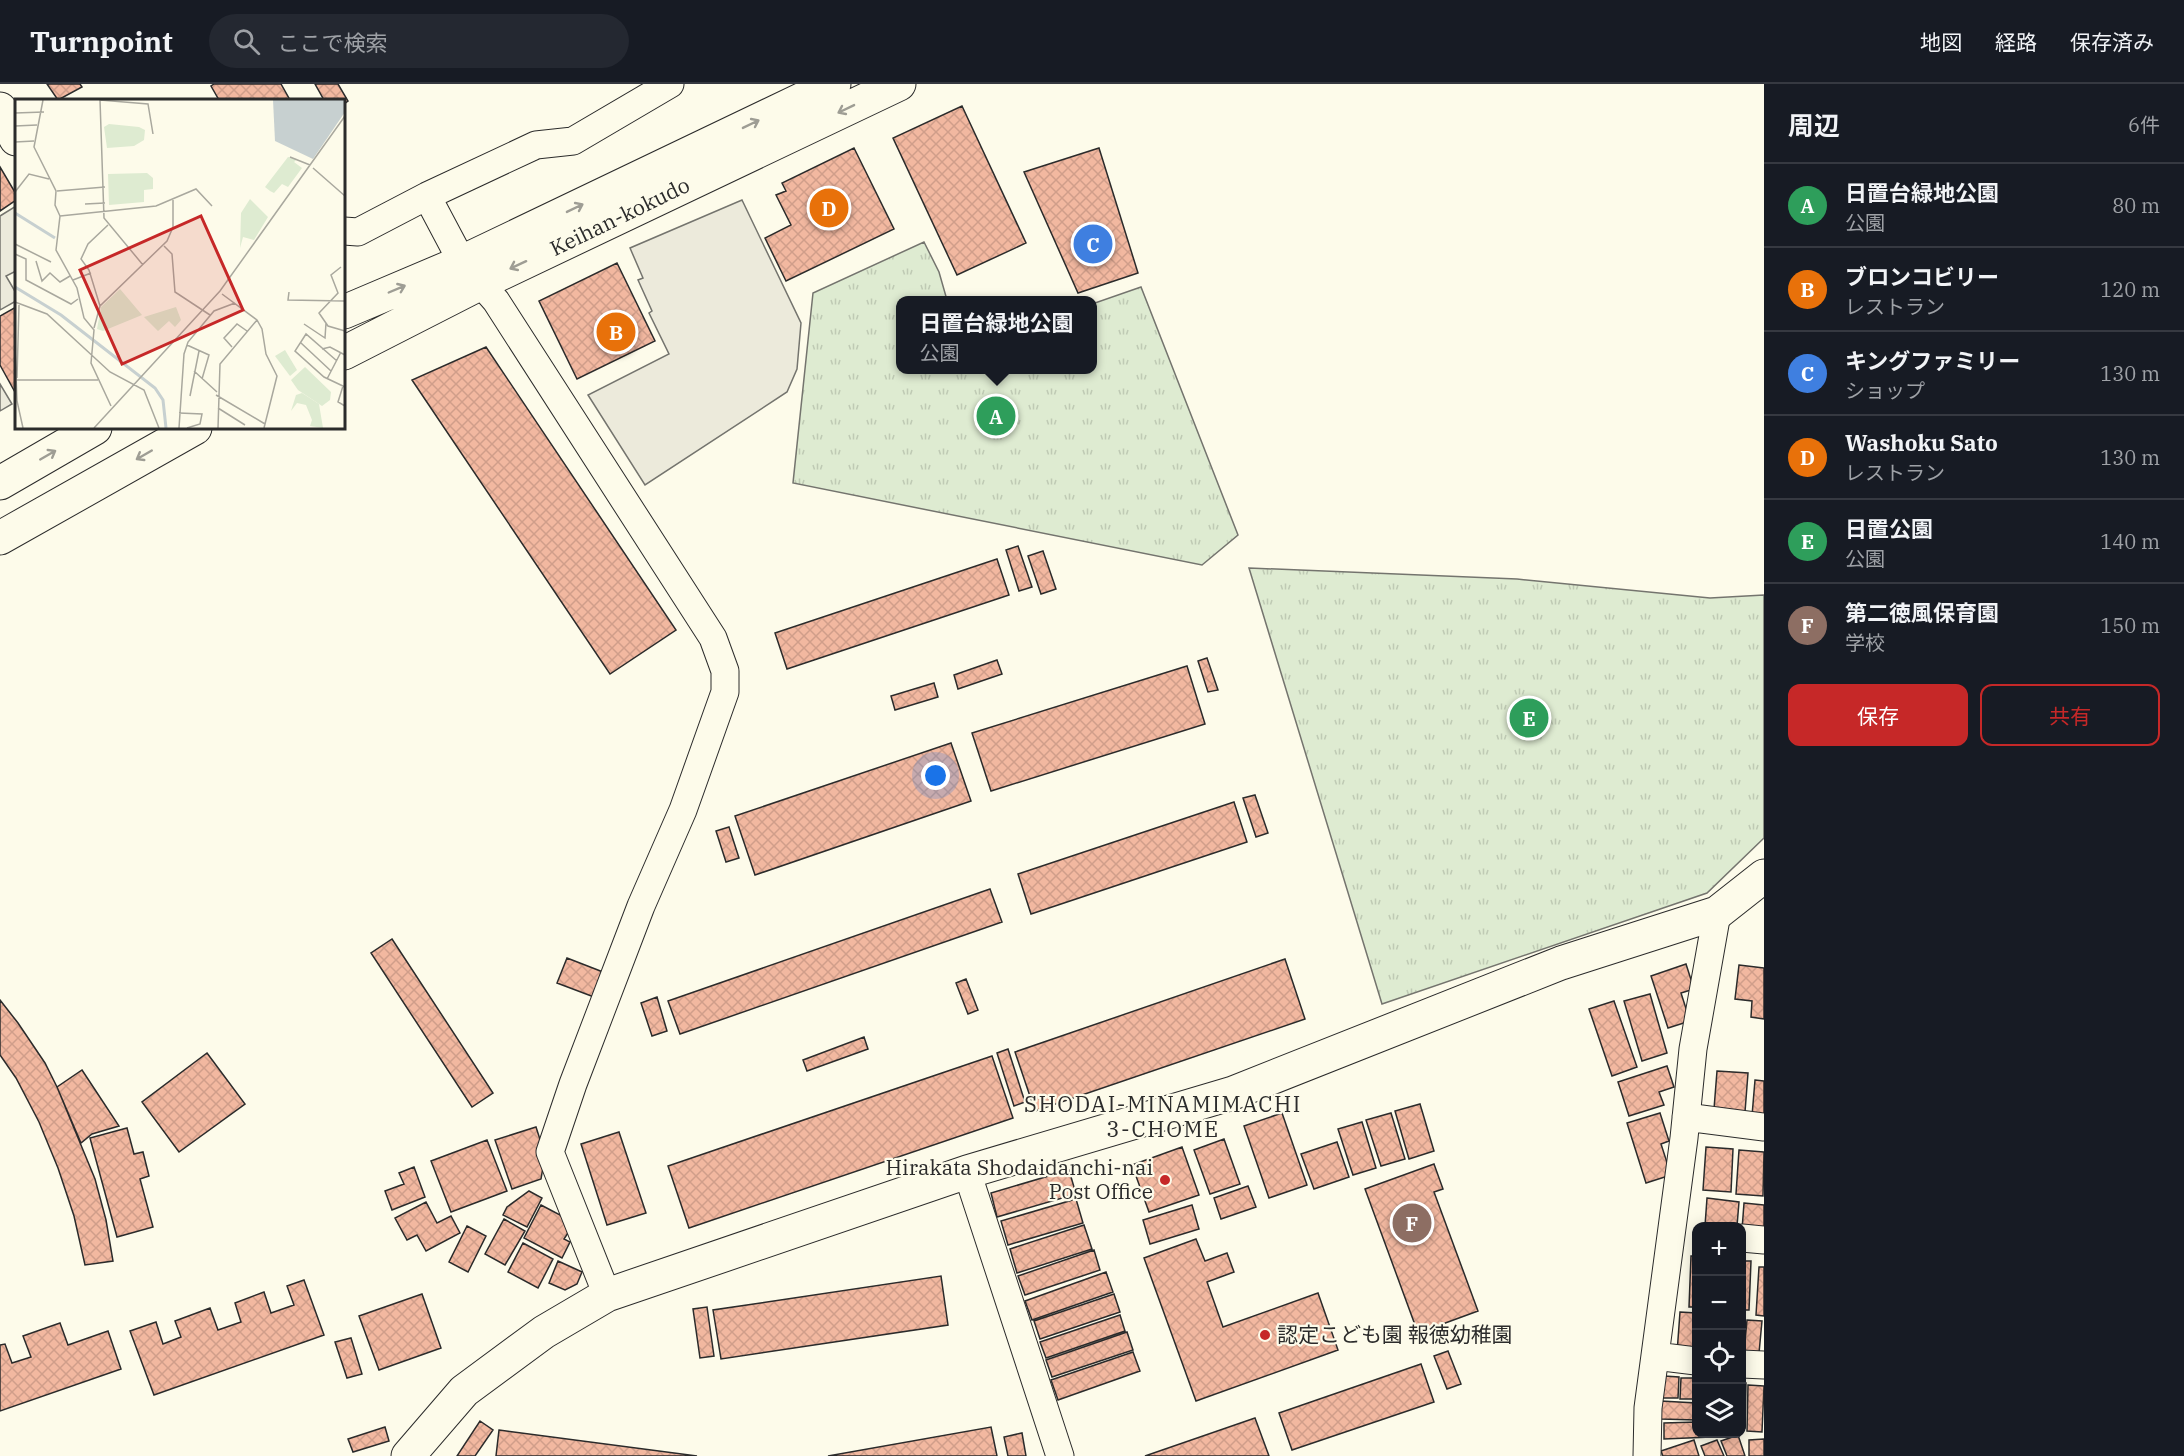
<!DOCTYPE html>
<html lang="ja">
<head>
<meta charset="utf-8">
<style>
  body { margin:0; font-family:"IBM Plex Serif","Noto Sans JP",serif; background:#242831; color:#f1f3f6 }
  .controls { position:absolute; right:18px; bottom:18px; display:grid; overflow:hidden; border-radius:12px; box-shadow:0 3px 15px #0003 }
  .controls button { width:54px; height:54px; display:grid; place-items:center; padding:0; border:0; border-bottom:2px solid #363941; background:#171b24; color:#f1f3f6; font:30px sans-serif }
  .you { position:absolute; left:936px; top:692px; width:21px; height:21px; margin:-15px; border:4px solid #fff; border-radius:50%; background:#1a73e8; box-shadow:0 0 0 9px #1a73e833 }
  .badge { display:grid; place-items:center; width:39px; height:39px; border-radius:50%; background:#c62828; color:#fff; font-size:20px; font-weight:700 }
  .pin { position:absolute; translate:-50% -50%; border:3px solid #fff; box-shadow:0 2px 6px #0006 }
  .popup { position:absolute; left:896px; top:212px; width:201px; height:78px; box-sizing:border-box; display:grid; place-content:center; border-radius:12px; background:#171b24; filter:drop-shadow(0 2px 4px #0005); font-size:20px; white-space:nowrap; color:#9ea1a6 }
  .popup b { font-size:22px; color:#f1f3f6 }
  .popup::after { content:''; position:absolute; left:50%; top:100%; margin-left:-12px; border:12px solid transparent; border-top-color:#171b24 }
  .list { margin:0; padding:0; list-style:none }
  h2 { display:flex; justify-content:space-between; align-items:center; height:78px; margin:0; padding:0 24px; font-size:26px }
  h2 small { font-size:20px; font-weight:400; color:#9ea1a6 }
  .list li { display:grid; grid-template-columns:39px 1fr auto; gap:18px; align-items:center; box-sizing:border-box; height:84px; padding:0 24px; border-top:2px solid #363941 }
  .list b { display:block; font-size:22px; white-space:nowrap }
  .list p { margin:0; font-size:20px; white-space:nowrap; color:#9ea1a6 }
  .list em { font-size:20px; font-style:normal; color:#9ea1a6 }
  .actions { display:flex; gap:12px; padding:18px 24px }
  .actions a { flex:1; padding:14px 0; border:2px solid #c62828; border-radius:12px; text-align:center; font-size:21px; color:#c62828 }
  .actions .main { background:#c62828; color:#fff }
  .icon { flex:none; width:33px; height:33px; fill:none; stroke:currentColor; stroke-width:2; stroke-linecap:round; stroke-linejoin:round }
  .map { position:relative; flex:none; width:1764px; height:1372px; overflow:hidden }
  header { display:flex; align-items:center; gap:36px; box-sizing:border-box; height:84px; padding:0 30px; background:#171b24; border-bottom:2px solid #363941 }
  header strong { font-size:28px }
  nav { display:flex; gap:33px; margin-inline-start:auto; font-size:21px }
  .search { width:420px; height:54px; background:#242831; display:flex; align-items:center; gap:15px; box-sizing:border-box; padding:0 21px; border-radius:33px; color:#9ea1a6; font-size:22px }
  main { display:flex }
  aside { flex:1; background:#171b24 }
  .map>svg:first-child { display:block }
</style>
</head>
<body>
<header>
<strong>Turnpoint</strong>
<div class="search"><svg class="icon" aria-label="search" viewBox="0 0 24 24"><circle cx="10" cy="10" r="6"/><path d="M15 15l6 6"/></svg>ここで検索</div>
<nav><a>地図</a><a>経路</a><a>保存済み</a></nav>
</header>
<main>
<div class="map">
<svg width="1764" height="1372" viewBox="0 0 1764 1372">
  <defs>
    <pattern id="park-tufts" width="24" height="20" patternUnits="userSpaceOnUse" patternTransform="scale(1.5)"><rect width="24" height="20" fill="#deebd1"/><path d="M3 7l-1-3M5 7V3M7 7l1-3M15 17l-1-3M17 17v-4M19 17l1-3" fill="none" stroke="#bfcab4"/></pattern>
    <pattern id="building-cross-hatch" width="8" height="8" patternUnits="userSpaceOnUse" patternTransform="scale(1.5)"><rect width="8" height="8" fill="#f2b8a0"/><path d="M0 0l8 8M0 8l8-8" fill="none" stroke="#d09e8a"/></pattern>
  </defs>
  <rect width="100%" height="100%" fill="#fdfbea"/>
  <!-- park -->
  <path fill="url(#park-tufts)" stroke="#74746e" stroke-width="1.5" d="M 924,158 L 939,188 L 947,216 L 900,216 L 900,286 L 1092,286 L 1092,220 L 1141,203 L 1238,451 L 1202,481 L 793,399 L 813,209 Z
    M 1249,484 L 1517,495 L 1710,514 L 1764,511 L 1764,754 L 1707,809 L 1382,920 Z"/>
  <!-- parking -->
  <path fill="#eceadb" stroke="#74746e" stroke-width="1.5" d="M 742,116 L 801,239 L 797,285 L 787,308 L 645,401 L 588,311 L 669,270 L 649,229 L 652,227 L 638,196 L 643,194 L 630,164 Z
    M 16,122 L 16,187 L 6,192 L 16,209 L 16,217 L 0,226 L 0,132 Z
    M 0,300 L 12,320 L 0,327 Z"/>
  <!-- building -->
  <path fill="url(#building-cross-hatch)" stroke="#2b2b2b" stroke-width="1.5" d="M 47,0 L 80,0 L 82,3 L 58,16 Z
    M 214,0 L 281,0 L 290,16 L 219,16 L 211,2 Z
    M 315,0 L 338,0 L 348,17 L 344,20 L 344,16 L 324,16 Z
    M 962,22 L 1026,159 L 957,191 L 893,54 Z
    M 854,64 L 894,145 L 786,197 L 765,154 L 791,141 L 776,111 L 786,107 L 782,99 Z
    M 1099,64 L 1138,189 L 1078,209 L 1024,88 Z
    M 0,83 L 16,110 L 16,116 L 0,127 Z
    M 617,179 L 655,257 L 577,295 L 539,217 Z
    M 16,223 L 16,310 L 0,281 L 0,232 Z
    M 486,263 L 676,546 L 610,590 L 412,296 Z
    M 1018,462 L 1032,503 L 1019,507 L 1006,466 Z
    M 1043,467 L 1056,505 L 1041,510 L 1028,472 Z
    M 997,475 L 1009,511 L 787,585 L 775,549 Z
    M 1207,574 L 1218,606 L 1208,608 L 1198,577 Z
    M 997,576 L 1002,590 L 958,605 L 954,591 Z
    M 1187,582 L 1205,640 L 991,707 L 972,649 Z
    M 934,599 L 938,613 L 895,626 L 891,612 Z
    M 951,659 L 971,717 L 755,791 L 735,732 Z
    M 1255,711 L 1268,749 L 1256,753 L 1243,714 Z
    M 1234,718 L 1247,758 L 1031,830 L 1018,790 Z
    M 729,743 L 739,774 L 726,778 L 716,747 Z
    M 990,805 L 1002,838 L 680,950 L 668,917 Z
    M 392,855 L 493,1009 L 472,1023 L 371,869 Z
    M 567,874 L 603,888 L 594,913 L 557,899 Z
    M 1285,875 L 1305,935 L 1035,1027 L 1015,968 Z
    M 1686,880 L 1694,905 L 1681,909 L 1690,937 L 1668,944 L 1651,892 Z
    M 1739,881 L 1764,884 L 1764,935 L 1751,933 L 1752,917 L 1735,915 Z
    M 966,895 L 978,926 L 968,930 L 956,899 Z
    M 1650,910 L 1667,969 L 1642,977 L 1624,917 Z
    M 657,913 L 667,947 L 652,952 L 641,919 Z
    M 0,916 L 18,939 L 45,979 L 57,1003 L 95,1095 L 106,1136 L 113,1177 L 85,1181 L 74,1132 L 58,1084 L 39,1038 L 16,994 L 0,971 Z
    M 1614,917 L 1637,983 L 1612,992 L 1589,925 Z
    M 864,953 L 868,965 L 807,987 L 803,976 Z
    M 1008,965 L 1025,1018 L 1014,1022 L 997,969 Z
    M 207,969 L 245,1020 L 179,1068 L 142,1018 Z
    M 992,972 L 1013,1034 L 689,1144 L 668,1082 Z
    M 1667,982 L 1674,1003 L 1659,1008 L 1664,1021 L 1629,1032 L 1618,998 Z
    M 82,986 L 119,1042 L 92,1050 L 81,1059 L 57,1003 Z
    M 1717,987 L 1748,989 L 1745,1028 L 1714,1025 Z
    M 1755,996 L 1764,997 L 1764,1033 L 1752,1032 Z
    M 1420,1020 L 1434,1067 L 1409,1075 L 1395,1027 Z
    M 1282,1029 L 1307,1101 L 1269,1114 L 1244,1042 Z
    M 1391,1029 L 1405,1075 L 1381,1082 L 1366,1036 Z
    M 1660,1029 L 1669,1057 L 1661,1060 L 1671,1091 L 1646,1099 L 1627,1039 Z
    M 1362,1038 L 1376,1084 L 1353,1091 L 1338,1045 Z
    M 536,1043 L 545,1071 L 541,1095 L 512,1105 L 495,1056 Z
    M 127,1044 L 134,1070 L 143,1068 L 149,1092 L 140,1095 L 153,1143 L 117,1153 L 90,1054 Z
    M 619,1048 L 646,1129 L 607,1141 L 581,1060 Z
    M 1224,1055 L 1240,1100 L 1210,1110 L 1194,1066 Z
    M 487,1056 L 507,1107 L 451,1128 L 431,1077 Z
    M 1337,1058 L 1349,1093 L 1314,1105 L 1301,1070 Z
    M 1182,1063 L 1199,1111 L 1149,1128 L 1132,1081 Z
    M 1706,1063 L 1733,1065 L 1731,1108 L 1703,1106 Z
    M 1739,1066 L 1764,1068 L 1763,1112 L 1736,1110 Z
    M 1434,1080 L 1443,1105 L 1434,1108 L 1478,1227 L 1418,1249 L 1365,1105 Z
    M 414,1083 L 425,1113 L 392,1126 L 385,1107 L 404,1100 L 399,1089 Z
    M 1069,1086 L 1076,1110 L 997,1133 L 991,1109 Z
    M 1248,1102 L 1256,1123 L 1221,1135 L 1214,1114 Z
    M 529,1107 L 542,1114 L 527,1143 L 503,1131 L 507,1123 Z
    M 1707,1114 L 1739,1118 L 1737,1142 L 1705,1142 Z
    M 1076,1115 L 1083,1139 L 1008,1161 L 1001,1137 Z
    M 426,1118 L 437,1139 L 451,1132 L 460,1149 L 426,1167 L 417,1151 L 407,1156 L 395,1134 Z
    M 1744,1119 L 1764,1121 L 1764,1148 L 1742,1146 Z
    M 541,1121 L 562,1132 L 568,1149 L 564,1155 L 570,1158 L 562,1174 L 524,1154 Z
    M 1192,1121 L 1199,1145 L 1150,1160 L 1143,1136 Z
    M 504,1135 L 525,1147 L 505,1181 L 485,1170 Z
    M 1084,1141 L 1092,1165 L 1017,1189 L 1010,1165 Z
    M 467,1142 L 486,1152 L 468,1188 L 449,1178 Z
    M 1196,1155 L 1205,1177 L 1227,1169 L 1234,1188 L 1207,1198 L 1223,1243 L 1318,1209 L 1338,1266 L 1196,1317 L 1144,1174 Z
    M 523,1159 L 553,1175 L 538,1204 L 508,1188 Z
    M 1094,1166 L 1100,1186 L 1025,1211 L 1018,1192 Z
    M 1691,1172 L 1696,1172 L 1696,1223 L 1689,1223 Z
    M 558,1177 L 582,1188 L 577,1200 L 565,1206 L 549,1199 Z
    M 1742,1177 L 1751,1177 L 1749,1226 L 1742,1226 Z
    M 1759,1183 L 1764,1183 L 1764,1232 L 1756,1231 Z
    M 1106,1188 L 1113,1208 L 1032,1236 L 1025,1217 Z
    M 941,1192 L 948,1241 L 721,1275 L 713,1226 Z
    M 304,1196 L 324,1251 L 154,1311 L 130,1247 L 156,1238 L 163,1260 L 181,1253 L 175,1237 L 210,1224 L 218,1246 L 241,1238 L 235,1219 L 264,1208 L 271,1229 L 294,1221 L 287,1202 Z
    M 422,1210 L 441,1264 L 379,1286 L 359,1232 Z
    M 1114,1210 L 1120,1228 L 1040,1255 L 1034,1237 Z
    M 707,1223 L 714,1272 L 700,1274 L 693,1225 Z
    M 1680,1228 L 1696,1229 L 1696,1271 L 1677,1269 Z
    M 1120,1231 L 1125,1247 L 1046,1274 L 1040,1258 Z
    M 1747,1236 L 1762,1237 L 1759,1269 L 1744,1268 Z
    M 60,1239 L 68,1261 L 108,1247 L 121,1285 L 0,1327 L 0,1261 L 5,1260 L 12,1279 L 31,1273 L 23,1252 Z
    M 1127,1248 L 1133,1266 L 1052,1293 L 1046,1276 Z
    M 351,1254 L 362,1290 L 347,1294 L 335,1258 Z
    M 1448,1267 L 1461,1300 L 1447,1305 L 1434,1272 Z
    M 1133,1268 L 1140,1287 L 1058,1316 L 1051,1296 Z
    M 1421,1280 L 1434,1318 L 1292,1366 L 1279,1329 Z
    M 1664,1292 L 1679,1293 L 1678,1314 L 1663,1314 Z
    M 1681,1294 L 1696,1294 L 1696,1315 L 1680,1315 Z
    M 1742,1299 L 1746,1299 L 1745,1344 L 1742,1344 Z
    M 1748,1301 L 1764,1302 L 1762,1348 L 1747,1347 Z
    M 1661,1317 L 1696,1319 L 1696,1336 L 1661,1335 Z
    M 1255,1334 L 1269,1372 L 1145,1372 Z
    M 480,1337 L 493,1346 L 475,1372 L 457,1372 Z
    M 1696,1338 L 1696,1350 L 1711,1350 L 1711,1353 L 1664,1355 L 1664,1339 Z
    M 385,1343 L 389,1357 L 353,1368 L 348,1355 Z
    M 991,1343 L 997,1372 L 828,1372 Z
    M 499,1346 L 697,1372 L 496,1372 Z
    M 1022,1349 L 1026,1372 L 1008,1372 L 1004,1353 Z
    M 1738,1351 L 1745,1372 L 1727,1372 L 1721,1357 Z
    M 1764,1355 L 1764,1372 L 1749,1372 L 1749,1356 Z
    M 1694,1356 L 1699,1372 L 1663,1372 L 1661,1367 Z
    M 1717,1356 L 1724,1372 L 1705,1372 L 1701,1362 Z"/>
  <g fill="none" stroke-linecap="round" stroke-linejoin="round">
    <!-- minor casing -->
    <g stroke="#2b2b2b" stroke-width="29">
      <path id="minor" d="M 427,112 L 462,178 L 496,217 L 713,554 L 725,587 L 725,608 L 683,726 L 641,822 L 573,1000 L 550,1068 L 607,1211
        M 344,147 L 358,148 L 427,112 L 536,61 L 573,57 L 670,0
        M 1686,1033 L 1764,1043
        M 967,1088 L 1060,1372
        M 1742,1154 L 1764,1156
        M 1655,1272 L 1696,1277
        M 1742,1280 L 1764,1281
        M 1647,1372 L 1648,1324 L 1684,1054 L 1693,965 L 1717,829"/>
    </g>
    <!-- tertiary casing -->
    <g stroke="#2b2b2b" stroke-width="35">
      <path id="tertiary" d="M 0,25 L 16,55
        M 408,1372 L 464,1307 L 544,1248 L 607,1211 L 967,1088 L 1233,1009 L 1561,879 L 1717,829 L 1764,792"/>
    </g>
    <!-- trunk casing -->
    <g stroke="#2b2b2b" stroke-width="35">
      <path id="trunk" d="M 344,228 L 462,178 L 834,0
        M 344,269 L 481,199 L 899,0
        M 0,399 L 95,344
        M 0,454 L 195,344"/>
    </g>
    <!-- minor -->
    <use href="#minor" stroke="#fdfbea" stroke-width="27"/>
    <!-- tertiary -->
    <use href="#tertiary" stroke="#fdfbea" stroke-width="33"/>
    <!-- trunk -->
    <use href="#trunk" stroke="#fdfbea" stroke-width="33"/>
  </g>
  <!-- one-way arrows -->
  <defs><path id="oneway-shaft" d="M-6 0H5M1.5-3L5.5 0L1.5 3" fill="none" stroke-width="1.6" stroke-linecap="round" stroke-linejoin="round" transform="scale(1.5)"/></defs>
  <g stroke="#9e9d94">
    <use href="#oneway-shaft" transform="translate(846 25) rotate(154)"/>
    <use href="#oneway-shaft" transform="translate(751 40) rotate(-26)"/>
    <use href="#oneway-shaft" transform="translate(575 124) rotate(-26)"/>
    <use href="#oneway-shaft" transform="translate(518 181) rotate(155)"/>
    <use href="#oneway-shaft" transform="translate(397 205) rotate(-23)"/>
    <use href="#oneway-shaft" transform="translate(48 371) rotate(-30)"/>
    <use href="#oneway-shaft" transform="translate(144 371) rotate(150)"/>
  </g>
  <!-- markers -->
  <g fill="#c62828" stroke="#fdfbea" stroke-width="2">
    <circle cx="1165" cy="1096" r="6"/>
    <circle cx="1265" cy="1251" r="6"/>
  </g>
  <g text-anchor="middle" stroke-width="4.5" stroke-linejoin="round" paint-order="stroke">
    <!-- street labels -->
    <g font-size="21" fill="#2b2b2b" stroke="#fdfbea">
      <text transform="translate(620 133) rotate(-26)" y="7">Keihan-kokudo</text>
    </g>
    <!-- poi labels -->
    <g font-size="21" fill="#2b2b2b" stroke="#fdfbea" text-anchor="end">
      <text x="1153" y="1091">Hirakata Shodaidanchi-nai<tspan x="1153" dy="24">Post Office</tspan></text>
      <text x="1277" y="1258" text-anchor="start">認定こども園 報徳幼稚園</text>
    </g>
    <!-- neighbourhood labels -->
    <g font-size="22" letter-spacing="1.5" fill="#2b2b2b" stroke="#fdfbea">
      <text x="1163" y="1028">SHODAI-MINAMIMACHI<tspan x="1163" dy="25">3-CHOME</tspan></text>
    </g>
  </g>
  <!-- overview -->
  <g transform="translate(15 15)">
    <rect width="330" height="330" fill="#fdfbea"/>
    <path d="M 94,25 L 124,28 L 130,31 L 129,41 L 119,47 L 92,49 L 89,28 ZM 132,74 L 138,79 L 138,90 L 129,91 L 129,103 L 94,106 L 93,75 Z" fill="#deebd1"/>
    <path d="M 273,58 L 282,60 L 279,63 L 287,69 L 273,88 L 267,85 L 259,94 L 255,92 L 250,88 ZM 235,100 L 253,118 L 239,141 L 228,138 L 225,149 L 226,114 ZM 287,294 L 304,305 L 308,329 L 295,327 L 297,321 L 291,306 L 282,304 L 276,312 L 281,296 Z" fill="#deebd1"/>
    <path d="M 270,251 L 282,271 L 275,277 L 260,257 ZM 290,268 L 316,293 L 315,301 L 307,307 L 283,291 L 276,281 Z" fill="#deebd1"/>
    <path d="M 105,190 L 127,216 L 88,232 L 82,230 L 86,208 ZM 161,208 L 166,221 L 160,228 L 154,222 L 143,232 L 129,218 Z" fill="#deebd1"/>
    <path d="M 258,1 L 330,1 L 330,13 L 298,60 L 260,42 Z" fill="#c7d0d0"/>
    <path fill="none" stroke="#c7d0d0" stroke-width="3" d="M 0,114 L 40,139M 0,188 L 46,216 L 140,289 L 148,301 L 151,329"/>
    <path fill="none" stroke="#a9a89e" stroke-width="1.5" d="M 28,1 L 19,48 L 41,92 L 40,106 L 45,117 L 41,151 L 62,189 L 69,219 L 79,231 L 76,264 L 96,307M 0,14 L 29,13M 0,27 L 22,26M 0,43 L 19,42M 275,58 L 295,66M 298,69 L 330,97M 42,92 L 90,88M 0,93 L 14,75 L 34,80M 70,105 L 90,104M 45,117 L 141,107 L 181,90 L 197,107M 0,145 L 36,163M 149,147 L 157,155 L 160,193 L 195,216M 0,155 L 11,160 L 11,181 L 56,205 L 63,200M 21,162 L 27,182 L 35,174 L 45,183 L 55,177M 128,166 L 89,119 L 85,1 L 133,5 L 138,35M 326,168 L 316,176 L 323,194 L 304,214 L 313,227 L 330,232M 58,181 L 76,174M 274,193 L 273,201 L 330,202M 207,195 L 242,221 L 247,230 L 251,255 L 262,277 L 249,329M 0,203 L 32,215 L 95,273 L 129,291 L 144,329M 85,207 L 74,171 L 66,160 L 73,145 L 93,126M 289,225 L 310,239 L 311,224M 79,229 L 85,207 L 152,142 L 158,128 L 158,101M 286,244 L 316,272M 172,246 L 194,256 L 187,280M 0,248 L 2,302 L 8,329M 217,248 L 209,239 L 222,225 L 232,232M 307,250 L 315,248 L 330,256M 322,262 L 291,235 L 280,252 L 309,278 L 330,288M 179,272 L 202,293M 2,279 L 4,206M 312,280 L 326,253M 1,281 L 83,281M 328,287 L 323,303 L 330,307M 201,296 L 250,325M 175,297 L 184,252M 203,309 L 230,326M 164,314 L 187,315 L 185,325 L 172,329M 79,329 L 205,192 L 330,17M 164,329 L 169,255 L 173,243 L 199,212 L 220,204M 203,329 L 205,265 L 242,221"/>
    <path fill="#c62828" fill-opacity="0.15" stroke="#c62828" stroke-width="3" d="M 186,117 L 228,211 L 107,265 L 65,171 Z"/>
    <rect width="330" height="330" fill="none" stroke="#2b2b2b" stroke-width="3"/>
  </g>
</svg>
<div class="controls">
<button>+</button>
<button>−</button>
<button><svg class="icon" aria-label="locate" viewBox="0 0 24 24"><circle cx="12" cy="12" r="6"/><path d="M12 2v4M12 18v4M2 12h4M18 12h4"/></svg></button>
<button><svg class="icon" aria-label="layers" viewBox="0 0 24 24"><path d="M12 4l9 5-9 5-9-5zM3 14l9 5 9-5"/></svg></button>
</div>
<div class="you"></div>
<div class="pin badge" style="left:996px;top:332px;background:#2e9e5b">A</div>
<div class="popup"><b>日置台緑地公園</b>公園</div>
<div class="pin badge" style="left:616px;top:248px;background:#e8710a">B</div>
<div class="pin badge" style="left:1093px;top:160px;background:#3f7fe0">C</div>
<div class="pin badge" style="left:829px;top:124px;background:#e8710a">D</div>
<div class="pin badge" style="left:1529px;top:634px;background:#2e9e5b">E</div>
<div class="pin badge" style="left:1412px;top:1139px;background:#8d6e63">F</div>
</div>
<aside>
<h2>周辺<small>6件</small></h2>
<ul class="list">
<li><span class="badge" style="background:#2e9e5b">A</span><div><b>日置台緑地公園</b><p>公園</p></div><em>80 m</em></li>
<li><span class="badge" style="background:#e8710a">B</span><div><b>ブロンコビリー</b><p>レストラン</p></div><em>120 m</em></li>
<li><span class="badge" style="background:#3f7fe0">C</span><div><b>キングファミリー</b><p>ショップ</p></div><em>130 m</em></li>
<li><span class="badge" style="background:#e8710a">D</span><div><b>Washoku Sato</b><p>レストラン</p></div><em>130 m</em></li>
<li><span class="badge" style="background:#2e9e5b">E</span><div><b>日置公園</b><p>公園</p></div><em>140 m</em></li>
<li><span class="badge" style="background:#8d6e63">F</span><div><b>第二徳風保育園</b><p>学校</p></div><em>150 m</em></li>
</ul>
<div class="actions"><a class="main">保存</a><a>共有</a></div>
</aside>
</main>
</body>
</html>
